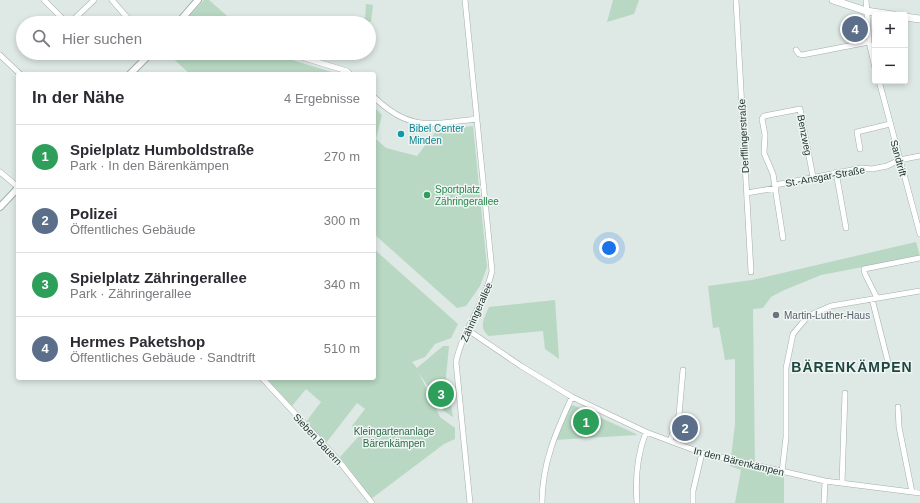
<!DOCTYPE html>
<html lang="de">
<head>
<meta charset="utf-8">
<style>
  body { margin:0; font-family:Helvetica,sans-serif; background:#f7f7f7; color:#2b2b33 }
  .controls { position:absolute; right:12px; top:12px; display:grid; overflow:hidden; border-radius:4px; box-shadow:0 2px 6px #0003 }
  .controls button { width:36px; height:36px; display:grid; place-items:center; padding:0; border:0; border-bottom:1px solid #e1e1e2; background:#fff; color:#2b2b33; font:20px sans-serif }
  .you { position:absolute; left:609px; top:248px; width:14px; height:14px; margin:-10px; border:3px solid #fff; border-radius:50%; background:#1a73e8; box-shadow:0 0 0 6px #1a73e833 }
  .badge { display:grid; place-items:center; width:26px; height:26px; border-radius:50%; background:#db2777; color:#fff; font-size:13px; font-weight:700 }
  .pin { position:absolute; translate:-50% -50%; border:2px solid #fff; box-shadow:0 1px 4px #0006 }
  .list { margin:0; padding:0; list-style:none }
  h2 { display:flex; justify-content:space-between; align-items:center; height:52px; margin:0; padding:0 16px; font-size:17px }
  h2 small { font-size:13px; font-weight:400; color:#7c7c81 }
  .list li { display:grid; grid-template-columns:26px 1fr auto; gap:12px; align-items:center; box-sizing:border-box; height:64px; padding:0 16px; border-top:1px solid #e1e1e2 }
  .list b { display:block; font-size:15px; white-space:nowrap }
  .list p { margin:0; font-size:13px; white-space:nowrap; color:#7c7c81 }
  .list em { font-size:13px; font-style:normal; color:#7c7c81 }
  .icon { flex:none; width:22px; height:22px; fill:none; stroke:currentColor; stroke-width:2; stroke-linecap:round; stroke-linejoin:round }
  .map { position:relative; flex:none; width:920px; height:503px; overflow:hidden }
  .search { position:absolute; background:#fff; box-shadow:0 2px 6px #0003; left:16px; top:16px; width:360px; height:44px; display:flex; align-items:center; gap:10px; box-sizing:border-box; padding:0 14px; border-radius:22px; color:#7c7c81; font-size:15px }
  .panel { position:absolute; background:#fff; box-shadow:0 2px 6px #0003; left:16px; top:72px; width:360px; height:308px; border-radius:4px }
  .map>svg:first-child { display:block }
</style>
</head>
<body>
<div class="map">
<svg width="920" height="503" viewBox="0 0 920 503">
  <rect width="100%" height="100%" fill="#dee8e4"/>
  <!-- green -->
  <path fill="#b8d8c3" d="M 204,0 L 209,0 L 235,23 L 183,23 Z
    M 613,0 L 639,0 L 634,14 L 607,22 Z
    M 366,4 L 373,5 L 371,22 L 365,21 Z
    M 167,53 L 269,53 L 338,74 L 190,74 Z
    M 374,107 L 382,115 L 376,139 L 386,148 L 417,156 L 437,130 L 473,126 L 487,267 L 480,286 L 466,306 L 457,308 L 374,234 Z
    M 916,242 L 920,256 L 821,275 L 782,291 L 771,297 L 763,308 L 753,309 L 755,469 L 784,475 L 784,503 L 735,503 L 741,470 L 730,466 L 735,424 L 735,359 L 725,360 L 719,327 L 713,328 L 708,286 L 752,280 Z
    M 374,249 L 458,324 L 451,338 L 435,344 L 425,357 L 412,362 L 417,368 L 443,346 L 449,346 L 446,377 L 453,417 L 444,411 L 419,373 L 440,417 L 455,428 L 455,439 L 444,444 L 371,499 L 340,457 L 359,436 L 352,426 L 365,409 L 357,403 L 326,443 L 306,422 L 321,402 L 306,389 L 292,406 L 266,378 L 374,378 Z
    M 555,300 L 559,359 L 545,349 L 543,331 L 489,336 C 478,328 484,318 489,307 Z
    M 573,405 L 636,434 L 637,435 L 554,440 L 570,407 Z"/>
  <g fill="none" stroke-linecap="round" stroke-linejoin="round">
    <!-- minor casing -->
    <g stroke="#a2afab" stroke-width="6">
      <path id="minor" d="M 44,0 L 66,22 L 71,22 L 94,0
        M 112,0 L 132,23
        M 465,0 L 492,271 C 485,303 463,329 456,362 L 470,503
        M 736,0 L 751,272
        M 866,0 L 869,42 L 875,68
        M 796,50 L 799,54 L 802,55 L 869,42
        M 288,53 L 347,71 L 350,74
        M 0,55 L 20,74
        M 879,81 L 920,234
        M 374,97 C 410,132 431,124 477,119
        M 860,149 L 857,132 L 890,124
        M 0,172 L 18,187
        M 836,172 L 846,228
        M 775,185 L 862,168 L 872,169 L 887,166 L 899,160 L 920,156
        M 747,193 L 776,188
        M 783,238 L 773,174 L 764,153 L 765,135 L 762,119 L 764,116 L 800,109 L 813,177
        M 877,298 L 865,274 L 864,269 L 920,258
        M 872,299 L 888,362
        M 468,330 L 521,366 L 572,397 L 646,432 L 702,453 L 825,481 L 920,493
        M 262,378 L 339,461 L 372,503
        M 898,407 L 899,427 L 912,492
        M 670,441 L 679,415 L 683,370
        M 782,472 L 786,437 L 786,368 L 793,334 L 808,316 L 831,306 L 920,291
        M 842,483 L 845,393
        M 542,503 C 542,463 556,432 572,397
        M 637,503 C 635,478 637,455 646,432
        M 693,503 L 693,491 L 702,453
        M 824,503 L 825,481"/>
    </g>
    <!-- tertiary casing -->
    <g stroke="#a2afab" stroke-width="8">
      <path id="tertiary" d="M 178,23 L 198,0
        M 130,74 L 151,53
        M 0,207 L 18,188"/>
    </g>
    <!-- secondary casing -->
    <g stroke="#9eb3ac" stroke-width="8">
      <path id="secondary" d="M 833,0 L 866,11 L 893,15
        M 905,17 L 920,19"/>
    </g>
    <!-- minor -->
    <use href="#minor" stroke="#fff" stroke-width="5"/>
    <!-- tertiary -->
    <use href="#tertiary" stroke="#fff" stroke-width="6"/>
    <!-- secondary -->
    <use href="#secondary" stroke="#fff" stroke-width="7"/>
  </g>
  <!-- markers -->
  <circle fill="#0f9aa8" stroke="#eef5f2" stroke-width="1.5" cx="401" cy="134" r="4"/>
  <circle fill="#2e9e5b" stroke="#eef5f2" stroke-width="1.5" cx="427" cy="195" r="4"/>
  <circle fill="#6b7280" stroke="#eef5f2" stroke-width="1.5" cx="776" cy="315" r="4"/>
  <g text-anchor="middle" stroke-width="3" stroke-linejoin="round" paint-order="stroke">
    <!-- culture labels -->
    <g font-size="10" fill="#0d838f" stroke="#eef5f2" text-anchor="start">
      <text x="409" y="132">Bibel Center<tspan x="409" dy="12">Minden</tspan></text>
    </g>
    <!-- street labels -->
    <g font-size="10" fill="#213632" stroke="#eef5f2">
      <text transform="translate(805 135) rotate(79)" y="4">Benzweg</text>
      <text transform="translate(743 136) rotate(-93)" y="4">Derfflingerstraße</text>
      <text transform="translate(899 158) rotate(75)" y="4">Sandtrift</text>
      <text transform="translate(825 176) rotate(-10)" y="4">St.-Ansgar-Straße</text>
      <text transform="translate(476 312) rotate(-66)" y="4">Zähringerallee</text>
      <text transform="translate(318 439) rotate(47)" y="4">Sieben Bauern</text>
      <text transform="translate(739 461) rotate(14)" y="4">In den Bärenkämpen</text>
    </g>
    <!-- leisure labels -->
    <g font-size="10" fill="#27864d" stroke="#eef5f2" text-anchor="start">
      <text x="435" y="193">Sportplatz<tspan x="435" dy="12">Zähringerallee</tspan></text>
    </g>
    <!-- worship labels -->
    <g font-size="10" fill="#5b616d" stroke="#eef5f2" text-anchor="start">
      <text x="784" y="319">Martin-Luther-Haus</text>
    </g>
    <!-- park labels -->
    <g font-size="10" fill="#2f6949" stroke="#eef5f2">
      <text x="394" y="435">Kleingartenanlage<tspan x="394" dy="12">Bärenkämpen</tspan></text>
    </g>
    <!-- district labels -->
    <g font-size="14" font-weight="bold" letter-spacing="1" fill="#1f463f" stroke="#eef5f2">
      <text x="852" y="372">BÄRENKÄMPEN</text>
    </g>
  </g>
</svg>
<div class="controls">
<button>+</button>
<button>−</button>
</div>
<div class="you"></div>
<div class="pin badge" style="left:586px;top:422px;background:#2e9e5b">1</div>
<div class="pin badge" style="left:685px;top:428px;background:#5c6f8a">2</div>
<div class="pin badge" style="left:441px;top:394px;background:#2e9e5b">3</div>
<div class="pin badge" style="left:855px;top:29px;background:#5c6f8a">4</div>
<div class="search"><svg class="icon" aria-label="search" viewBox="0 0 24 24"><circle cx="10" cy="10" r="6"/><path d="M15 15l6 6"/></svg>Hier suchen</div>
<section class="panel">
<h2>In der Nähe<small>4 Ergebnisse</small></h2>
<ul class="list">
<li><span class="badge" style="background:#2e9e5b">1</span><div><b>Spielplatz Humboldstraße</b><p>Park · In den Bärenkämpen</p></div><em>270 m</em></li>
<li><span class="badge" style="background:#5c6f8a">2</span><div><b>Polizei</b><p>Öffentliches Gebäude</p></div><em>300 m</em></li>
<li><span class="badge" style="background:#2e9e5b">3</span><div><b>Spielplatz Zähringerallee</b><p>Park · Zähringerallee</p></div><em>340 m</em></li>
<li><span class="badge" style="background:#5c6f8a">4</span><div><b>Hermes Paketshop</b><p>Öffentliches Gebäude · Sandtrift</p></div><em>510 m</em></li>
</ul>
</section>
</div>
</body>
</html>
